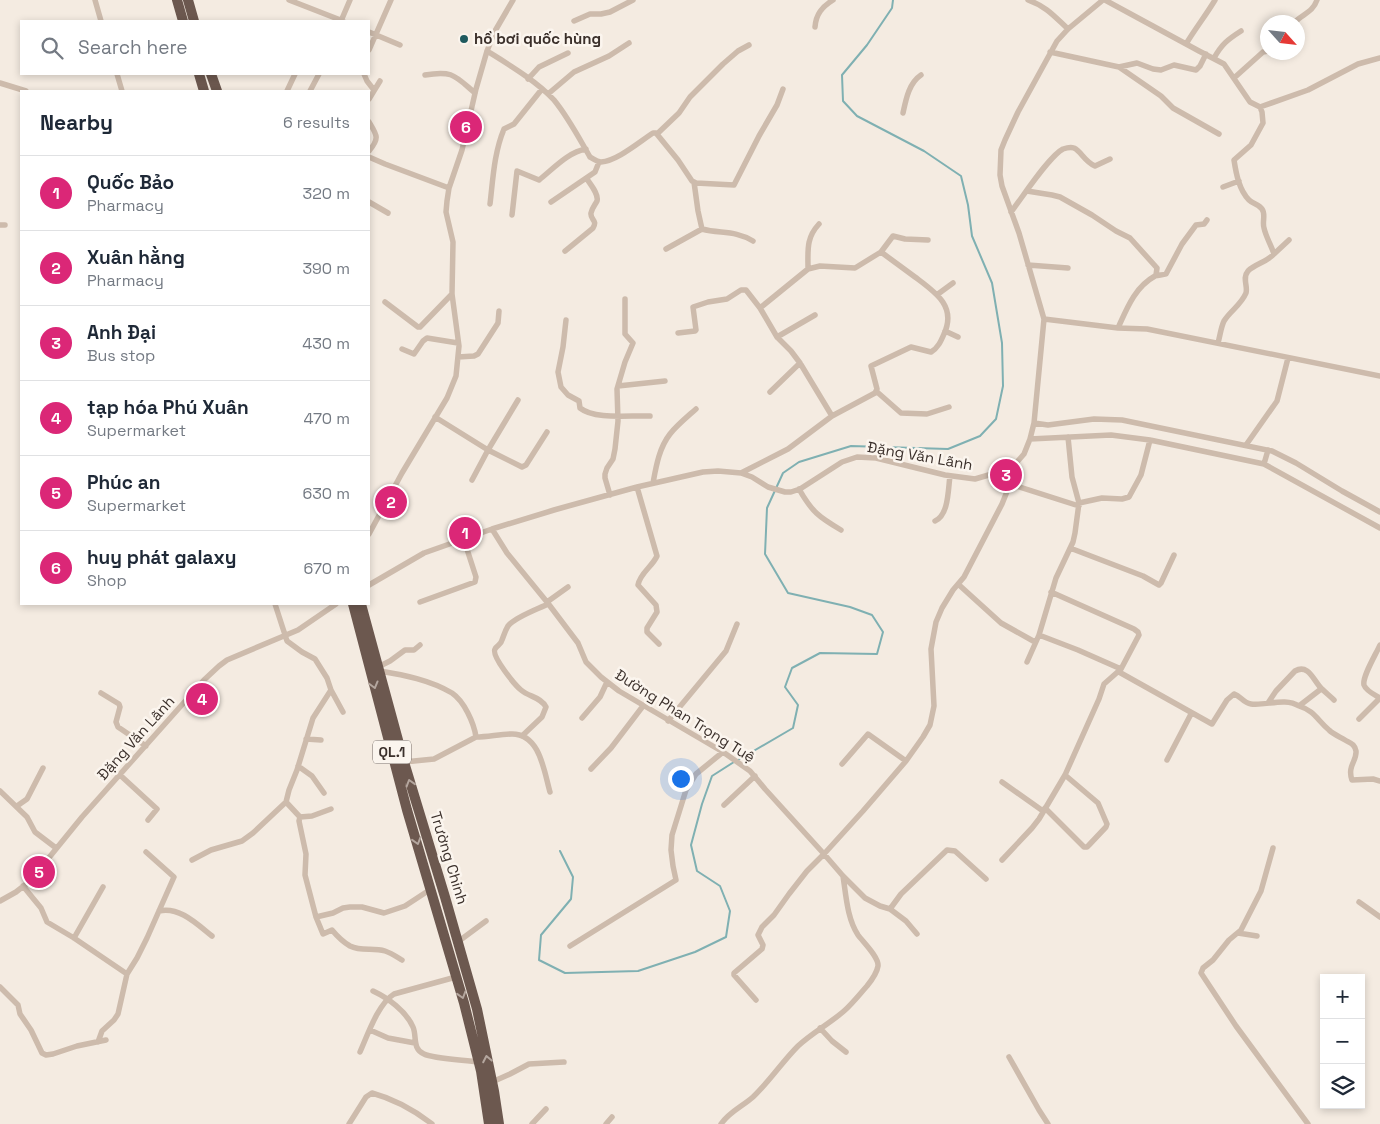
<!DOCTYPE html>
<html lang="en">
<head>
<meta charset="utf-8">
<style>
  body { margin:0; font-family:"Space Grotesk",sans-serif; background:#f2f2f3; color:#1f2937 }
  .controls { position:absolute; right:15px; bottom:15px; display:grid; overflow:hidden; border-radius:0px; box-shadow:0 2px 8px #0003 }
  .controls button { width:45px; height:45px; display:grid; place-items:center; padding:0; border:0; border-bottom:1px solid #e0e1e3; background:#fff; color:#1f2937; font:25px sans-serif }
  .compass { position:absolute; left:1260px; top:15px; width:45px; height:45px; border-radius:50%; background:#fff; box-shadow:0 2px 8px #0003; rotate:117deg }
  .you { position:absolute; left:680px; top:778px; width:18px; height:18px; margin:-12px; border:4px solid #fff; border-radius:50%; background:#1a73e8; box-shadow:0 0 0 8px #1a73e833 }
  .badge { display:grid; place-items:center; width:32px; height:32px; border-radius:50%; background:#db2777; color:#fff; font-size:16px; font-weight:700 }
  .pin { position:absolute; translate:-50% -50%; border:2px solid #fff; box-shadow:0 1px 5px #0006 }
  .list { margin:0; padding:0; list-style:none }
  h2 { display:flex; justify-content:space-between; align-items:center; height:65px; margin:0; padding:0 20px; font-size:21px }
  h2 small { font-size:16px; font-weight:400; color:#747a83 }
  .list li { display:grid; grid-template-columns:32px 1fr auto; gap:15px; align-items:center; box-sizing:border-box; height:75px; padding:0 20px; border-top:1px solid #e0e1e3 }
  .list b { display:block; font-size:19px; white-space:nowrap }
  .list p { margin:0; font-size:16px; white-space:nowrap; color:#747a83 }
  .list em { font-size:16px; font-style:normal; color:#747a83 }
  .icon { flex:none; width:28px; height:28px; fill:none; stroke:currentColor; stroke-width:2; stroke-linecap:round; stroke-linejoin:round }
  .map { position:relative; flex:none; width:1380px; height:1124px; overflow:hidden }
  .search { position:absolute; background:#fff; box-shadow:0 2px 8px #0003; left:20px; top:20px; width:350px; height:55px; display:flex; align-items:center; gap:12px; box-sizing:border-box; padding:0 18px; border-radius:0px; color:#747a83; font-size:19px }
  .panel { position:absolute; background:#fff; box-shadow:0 2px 8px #0003; left:20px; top:90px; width:350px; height:515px; border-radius:0px }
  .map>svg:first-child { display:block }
</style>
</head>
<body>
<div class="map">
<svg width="1380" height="1124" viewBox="0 0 1380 1124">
  <rect width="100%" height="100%" fill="#f4ebe1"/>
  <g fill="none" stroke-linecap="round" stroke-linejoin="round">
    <!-- stream -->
    <path stroke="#7fb0b2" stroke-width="2" d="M 738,760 L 793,728 L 798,705 L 785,687 L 792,668 L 820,653 L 877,654 L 883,632 L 872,615 L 850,607 L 788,593 L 765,554 L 767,508 L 783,473 L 799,462 L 851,446 L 948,449 L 980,436 L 996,419 L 1003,386 L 1002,343 L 992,283 L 972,236 L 968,205 L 961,176 L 924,151 L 857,116 L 843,101 L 842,75 L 867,45 L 892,8 L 893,0
      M 560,851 L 573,877 L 571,899 L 541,935 L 539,960 L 565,973 L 638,971 L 695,952 L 726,937 L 730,911 L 720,886 L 697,871 L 691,845 L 702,804 L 712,776 L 734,762"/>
    <!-- minor -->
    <path stroke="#cdbbac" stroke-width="5.5" d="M 95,0 L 101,21
      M 289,0 L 343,21
      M 1028,0 C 1047,7 1053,15 1068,29
      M 1105,0 L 1199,51 L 1224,64 L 1250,102 L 1260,107 L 1262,112 L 1263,123 L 1251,145 L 1234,160 C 1236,173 1239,190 1249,200 C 1253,204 1259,204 1262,209 C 1266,214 1262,222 1264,228 C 1266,237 1271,245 1274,254 C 1267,262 1255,264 1248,271 C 1242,278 1248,286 1246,293 C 1241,305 1230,311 1224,321 C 1221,327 1220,336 1218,343
      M 341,21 L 350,0
      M 574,21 L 590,14 L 601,14 L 610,12 L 633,0
      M 1295,22 C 1303,14 1313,12 1317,0
      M 815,27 C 816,14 822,7 833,0
      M 369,32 L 400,45
      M 1186,44 C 1195,29 1206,15 1215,0
      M 369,50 L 391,0
      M 487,51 C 508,64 538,82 554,100 C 568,117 579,138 590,157 C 594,159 596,162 601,162 C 617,161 639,142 653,133 L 656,133 L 678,160 L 692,181 L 696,183 L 734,185 L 759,136 L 777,105 L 783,89
      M 1050,52 L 1119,67 L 1161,96 L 1173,108 L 1219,134
      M 1214,58 C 1222,44 1227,40 1241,31
      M 1119,67 L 1137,63 L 1153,69 L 1161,70 L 1174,65 L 1196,70 L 1200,66 L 1206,54
      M 117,74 L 122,91
      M 364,74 L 367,81 L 374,90
      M 425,75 C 453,70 455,76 475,93
      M 1234,78 L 1263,52 L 1268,51
      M 528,79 L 539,67 L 568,53
      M 0,83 L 26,91
      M 287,91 L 295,74
      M 310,91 L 319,74
      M 548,94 L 574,72 L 609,56 L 629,43
      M 369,99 L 380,81
      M 1260,107 L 1308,90 L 1358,64 L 1380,58
      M 903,113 C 906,99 909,83 921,75
      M 369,122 C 377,135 380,138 369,151
      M 657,134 L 679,113 L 690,97 L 723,64 L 738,51 L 749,45
      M 369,157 L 385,164 L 449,188
      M 1223,187 L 1239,181
      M 1027,191 L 1052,195 L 1060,197 L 1092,215 L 1116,231 L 1130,238 L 1157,268 L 1156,275
      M 369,202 L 388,213
      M 551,202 L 595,172 L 599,162
      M 490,204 C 493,179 494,153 504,129 L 514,124 L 542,89
      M 1011,212 C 1022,198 1049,156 1063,149 C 1066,148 1071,147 1074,148 C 1081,151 1084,161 1095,166 L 1110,159
      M 512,215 L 517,171 L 539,180 C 553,169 568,152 586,149
      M 0,225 L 5,225
      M 702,229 C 720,234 735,230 753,241
      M 666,249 L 702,229 L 698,211 L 694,182
      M 565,251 L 593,228 C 598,220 590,220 591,213 C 592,208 595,205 597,201 C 599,194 590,184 587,179
      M 1274,254 L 1289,240
      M 1028,265 L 1068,268
      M 808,269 C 808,250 806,238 819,224
      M 938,294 L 953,283
      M 385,302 L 418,327 L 420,327 L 452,294
      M 760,308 L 808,269 L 820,266 L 855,268 L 881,252 L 893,236 L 905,239 L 928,240
      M 1044,319 L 1118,328 L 1147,329 L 1380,376
      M 566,320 L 563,347 L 558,372 L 561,387 L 568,395 L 579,401 L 580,408 C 595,420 630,415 650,416
      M 1118,328 C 1127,308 1135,287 1155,276 C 1158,275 1163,275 1166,274 L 1182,244 L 1196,225 L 1204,224 L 1207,220
      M 945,331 L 958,337
      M 678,333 L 695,331 L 696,330 L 693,307 L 708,302 L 727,299 L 741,290 L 746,290 L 760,308 L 777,337 L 791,351 L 800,363 L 832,416
      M 777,337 L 815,315
      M 402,349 L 414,354 L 423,341 L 427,338 L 458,343
      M 458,357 L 474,356 L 478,354 L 498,323 L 499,311
      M 618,386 L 665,381
      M 876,391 L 901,413 L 927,414 L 949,407
      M 770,392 L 800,363
      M 435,417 L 488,450 L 522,467 L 526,465 L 547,432
      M 1034,423 L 1048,425 L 1094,419 L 1122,420 L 1272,451 L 1296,463 L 1342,491 L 1380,512
      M 1030,439 L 1111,435 L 1150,440 L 1264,464 L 1380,528
      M 1246,445 L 1277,401 L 1288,358
      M 1264,464 L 1268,450
      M 741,473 L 788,449 L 832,416 L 875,393 L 877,389 L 871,366 L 911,347 L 931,352 C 938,348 941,341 944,334 C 957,306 935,292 915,277 C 904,269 892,260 881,252
      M 472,480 L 488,450 L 518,400
      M 653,483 C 656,467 659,448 670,434 C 677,425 687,417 696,409
      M 1010,484 L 1079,506
      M 637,487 L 657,556 C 652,567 640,573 638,585 L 656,605 L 657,612 L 647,628 L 647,632 L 659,644
      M 799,489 C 812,512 819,517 841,530
      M 610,495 L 605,478 L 605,474 L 607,468 L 613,459 L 615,449 L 618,421 L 617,389 L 625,362 L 633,343 L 625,334 L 625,299
      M 1079,503 L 1102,498 L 1122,499 L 1129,497 L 1141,475 L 1150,440
      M 935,521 C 949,515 948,489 950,476
      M 492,529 L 507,553 L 547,602 L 578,643 L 586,662 L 601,677 L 619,691 L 723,752 L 750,771 L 765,789 L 824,854 L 863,811 L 906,761 L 923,737 L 930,725 L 934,706 L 931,649 L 936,622 L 942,608 L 953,590 L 964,577 L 1002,504 L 1010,484 L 1009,471
      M 369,534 L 402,473 L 447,398 L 456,376 L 459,346 L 452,294 L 453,242 L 446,212 L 447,201 L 449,188 L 462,150 L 476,89 L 487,51 L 495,31 L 513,0
      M 1070,548 L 1143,576 L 1159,585 L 1161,583 L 1174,555
      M 958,584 L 1001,623 L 1035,642
      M 369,585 L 424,553 L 492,529 L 554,510 L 637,487 L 703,472 L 718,471 L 741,473 L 752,477 L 768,487 L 785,492 L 791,492 L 800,489 L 842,462 L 857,457 L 876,458 L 945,475 L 975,479 L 992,474 L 1001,474 L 1009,471 L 1024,454 L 1030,439 L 1034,423 L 1044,319 L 1019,233 L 1002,186 L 1000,175 L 1001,150 L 1005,140 L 1018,112 L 1057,41 L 1068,29 L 1103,0
      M 420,602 L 475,582 L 476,577 L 464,540
      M 547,602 L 568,587
      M 1039,635 L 1078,650 L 1121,669
      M 1027,662 L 1039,635 L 1056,578 L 1073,542 L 1075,533 L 1079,503 L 1072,477 L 1068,437
      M 378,667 L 390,661 L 405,650 L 414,650 L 420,645
      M 380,671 C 404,675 430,680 452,693 C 464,701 474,723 476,737 C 488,737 500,734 512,734 C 540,734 544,771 550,792
      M 1119,672 L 1212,724 L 1227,700 L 1234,694 C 1241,696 1243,703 1251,704 C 1266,706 1285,697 1299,706 L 1321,689
      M 331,690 L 343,712
      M 101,693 L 119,704 L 120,707 L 116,722 L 118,727 L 146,746
      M 1268,703 L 1276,691 L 1295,671 C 1309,663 1314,682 1322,689 C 1326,693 1330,696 1334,700
      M 1299,706 C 1315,711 1317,720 1329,730 C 1333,734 1340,737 1345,740 C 1350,743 1355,744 1356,751 C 1357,761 1347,766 1352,780 L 1373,779 L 1380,781
      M 582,718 L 600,697 L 607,682
      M 1359,719 L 1380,698 C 1375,695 1366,691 1364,685 C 1362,677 1376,654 1380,645
      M 668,721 L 726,651 L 737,624
      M 522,736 L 542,717 L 546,707 C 541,697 529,697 521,690 C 515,685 491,656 495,649 C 497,645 501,645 502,640 C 504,635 505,631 508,626 C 515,617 538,609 548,604
      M 306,739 L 321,740
      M 1167,760 L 1191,714
      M 404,762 L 434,759 L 476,737
      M 842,764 L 868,734 L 906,761
      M 298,766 L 312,776 L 324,793
      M 591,769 L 611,748 L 643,706
      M 120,775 L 157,809 L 148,820
      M 1002,782 L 1043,811
      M 0,791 L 27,817 L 35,832 L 56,848
      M 286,802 L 300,817 L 299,821 L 306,854 L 305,875 L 316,917 L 333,913 L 343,908 L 350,907 L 362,907 L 384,913 L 405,906 L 431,889
      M 724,805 L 755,776
      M 17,806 L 27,799 L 43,768
      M 1045,808 L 1084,847 L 1087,847 L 1089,845 L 1106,827 L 1107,824 L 1098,803 L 1065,775
      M 300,817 L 312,816 L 331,809
      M 1273,848 L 1261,891 L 1241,930 L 1229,940 L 1213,960 L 1203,968 L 1201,973 L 1236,1026 L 1308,1124
      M 192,860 L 211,850 L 242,841 L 253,833 L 286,802 L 289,790 L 297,770 L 313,718 L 331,690 L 327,678 L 315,659 L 302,652 L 287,641 L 275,604
      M 1002,860 L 1032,828 L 1039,819 L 1065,775 L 1099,699 L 1104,684 L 1121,669 L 1139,635 L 1138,632 L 1134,629 L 1051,592
      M 23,886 L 41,908 L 47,922 L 74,938 L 127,974
      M 0,901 L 16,892 L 30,881 L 82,817 L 204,680 L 219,666 L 227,660 L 298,630 L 336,604
      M 1359,902 L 1380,917
      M 890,909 L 901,894 L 947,850 L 955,851 L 986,879
      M 159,911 C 179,906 197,924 212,936
      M 316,917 L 323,934 L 332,930 C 337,936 343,942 350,946 C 362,952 373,947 385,951 C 391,953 397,957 402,960
      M 1238,933 L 1257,936
      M 74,938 L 103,887
      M 459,941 L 486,921
      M 570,946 L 676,880 L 673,866 L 671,850 L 672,835 L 686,790 L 696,774 L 723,752
      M 0,987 L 18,1005 L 20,1014 L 31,1030 L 42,1053 L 46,1055 L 53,1054 L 77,1046 L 106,1040
      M 373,991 C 388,998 406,1011 413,1027 C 417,1036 412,1049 424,1054 C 434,1059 466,1060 478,1062
      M 756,1000 L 734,975 L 734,973 L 762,949 L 763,945 L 758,935 L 762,927 L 774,915 L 789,894 L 807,871 L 824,854 L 843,876 L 865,898 L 880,906 L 890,909 L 906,921 L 917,934
      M 820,1028 L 832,1041 L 846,1052
      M 370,1030 L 388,1038 L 415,1043
      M 98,1042 L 102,1031 L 114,1020 L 118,1014 L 127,974 L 137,958 L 147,938 L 174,877 L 146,852
      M 360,1052 C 368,1034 378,1004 394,994 L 456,977
      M 1009,1057 L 1039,1110 L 1048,1124
      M 492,1082 L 510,1074 L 529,1064 L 564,1062
      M 349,1124 L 366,1097 L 372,1093 C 394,1099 414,1110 432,1124
      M 532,1124 L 546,1109
      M 606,1124 L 612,1117
      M 721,1124 C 729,1112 743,1106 753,1097 C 770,1081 782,1062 798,1046 C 812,1033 829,1024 844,1011 C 852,1004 859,995 867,986 C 871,981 877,973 878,966 C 879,957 863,942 858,935 C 847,918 846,895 843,876"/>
    <!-- trunk -->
    <path stroke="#6c584f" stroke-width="10" d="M 177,0 L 183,21
      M 188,0 L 194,21
      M 199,74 L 204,91
      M 211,74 L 217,91
      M 353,604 L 407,810 L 464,1003 L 481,1071 L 489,1124
      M 361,604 L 404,762 L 445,897 L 477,1009 L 494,1091 L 499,1124"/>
  </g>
  <!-- one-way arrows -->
  <defs><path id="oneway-chevron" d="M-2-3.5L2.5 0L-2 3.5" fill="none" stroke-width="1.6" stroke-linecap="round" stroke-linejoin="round" transform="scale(1.25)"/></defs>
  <g stroke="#b4a69e">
    <use href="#oneway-chevron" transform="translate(374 685) rotate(75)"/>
    <use href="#oneway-chevron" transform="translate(410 783) rotate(-107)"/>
    <use href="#oneway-chevron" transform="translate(417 841) rotate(73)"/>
    <use href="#oneway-chevron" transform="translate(462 995) rotate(73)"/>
    <use href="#oneway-chevron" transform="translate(487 1059) rotate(-101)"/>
  </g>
  <!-- markers -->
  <circle fill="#1f5a5e" stroke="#fbf5ee" stroke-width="2" cx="464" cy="39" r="5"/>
  <g text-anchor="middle" stroke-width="5" stroke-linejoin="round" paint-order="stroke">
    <!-- shield labels -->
    <rect fill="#fbf5ee" stroke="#756b66" stroke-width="1" x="373" y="740.5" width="38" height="23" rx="4"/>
    <g font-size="14" font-weight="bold" fill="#3b302b">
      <text x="392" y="757">QL.1</text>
    </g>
    <!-- poi labels -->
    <g font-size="15" font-weight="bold" fill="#3b302b" stroke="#fbf5ee" text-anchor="start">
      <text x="474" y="44">hồ bơi quốc hùng</text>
    </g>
    <!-- street labels -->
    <g font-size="15" fill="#3b302b" stroke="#fbf5ee">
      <text transform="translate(920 456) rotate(10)" y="5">Đặng Văn Lãnh</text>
      <text transform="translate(685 716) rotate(32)" y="5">Đường Phan Trọng Tuệ</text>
      <text transform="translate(136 738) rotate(-48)" y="5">Đặng Văn Lãnh</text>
      <text transform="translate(449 858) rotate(73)" y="5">Trường Chinh</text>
    </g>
  </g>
</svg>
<div class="controls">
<button>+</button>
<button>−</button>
<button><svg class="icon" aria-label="layers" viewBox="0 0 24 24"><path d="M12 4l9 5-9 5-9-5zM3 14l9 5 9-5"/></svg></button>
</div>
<svg class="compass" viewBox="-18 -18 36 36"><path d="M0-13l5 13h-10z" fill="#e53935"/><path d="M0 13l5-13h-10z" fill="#747a83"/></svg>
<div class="you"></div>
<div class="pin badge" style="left:465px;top:533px">1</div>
<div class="pin badge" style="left:391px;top:502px">2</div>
<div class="pin badge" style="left:1006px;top:475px">3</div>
<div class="pin badge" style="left:202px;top:699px">4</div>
<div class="pin badge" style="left:39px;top:872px">5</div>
<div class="pin badge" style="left:466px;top:127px">6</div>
<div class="search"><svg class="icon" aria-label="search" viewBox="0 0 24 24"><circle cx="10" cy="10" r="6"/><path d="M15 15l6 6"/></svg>Search here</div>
<section class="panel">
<h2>Nearby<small>6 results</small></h2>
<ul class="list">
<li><span class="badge">1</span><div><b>Quốc Bảo</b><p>Pharmacy</p></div><em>320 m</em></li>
<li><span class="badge">2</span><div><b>Xuân hằng</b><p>Pharmacy</p></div><em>390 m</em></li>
<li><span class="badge">3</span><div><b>Anh Đại</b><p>Bus stop</p></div><em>430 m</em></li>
<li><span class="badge">4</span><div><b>tạp hóa Phú Xuân</b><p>Supermarket</p></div><em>470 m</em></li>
<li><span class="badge">5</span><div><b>Phúc an</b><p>Supermarket</p></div><em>630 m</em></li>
<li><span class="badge">6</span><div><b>huy phát galaxy</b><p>Shop</p></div><em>670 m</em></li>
</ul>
</section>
</div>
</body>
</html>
